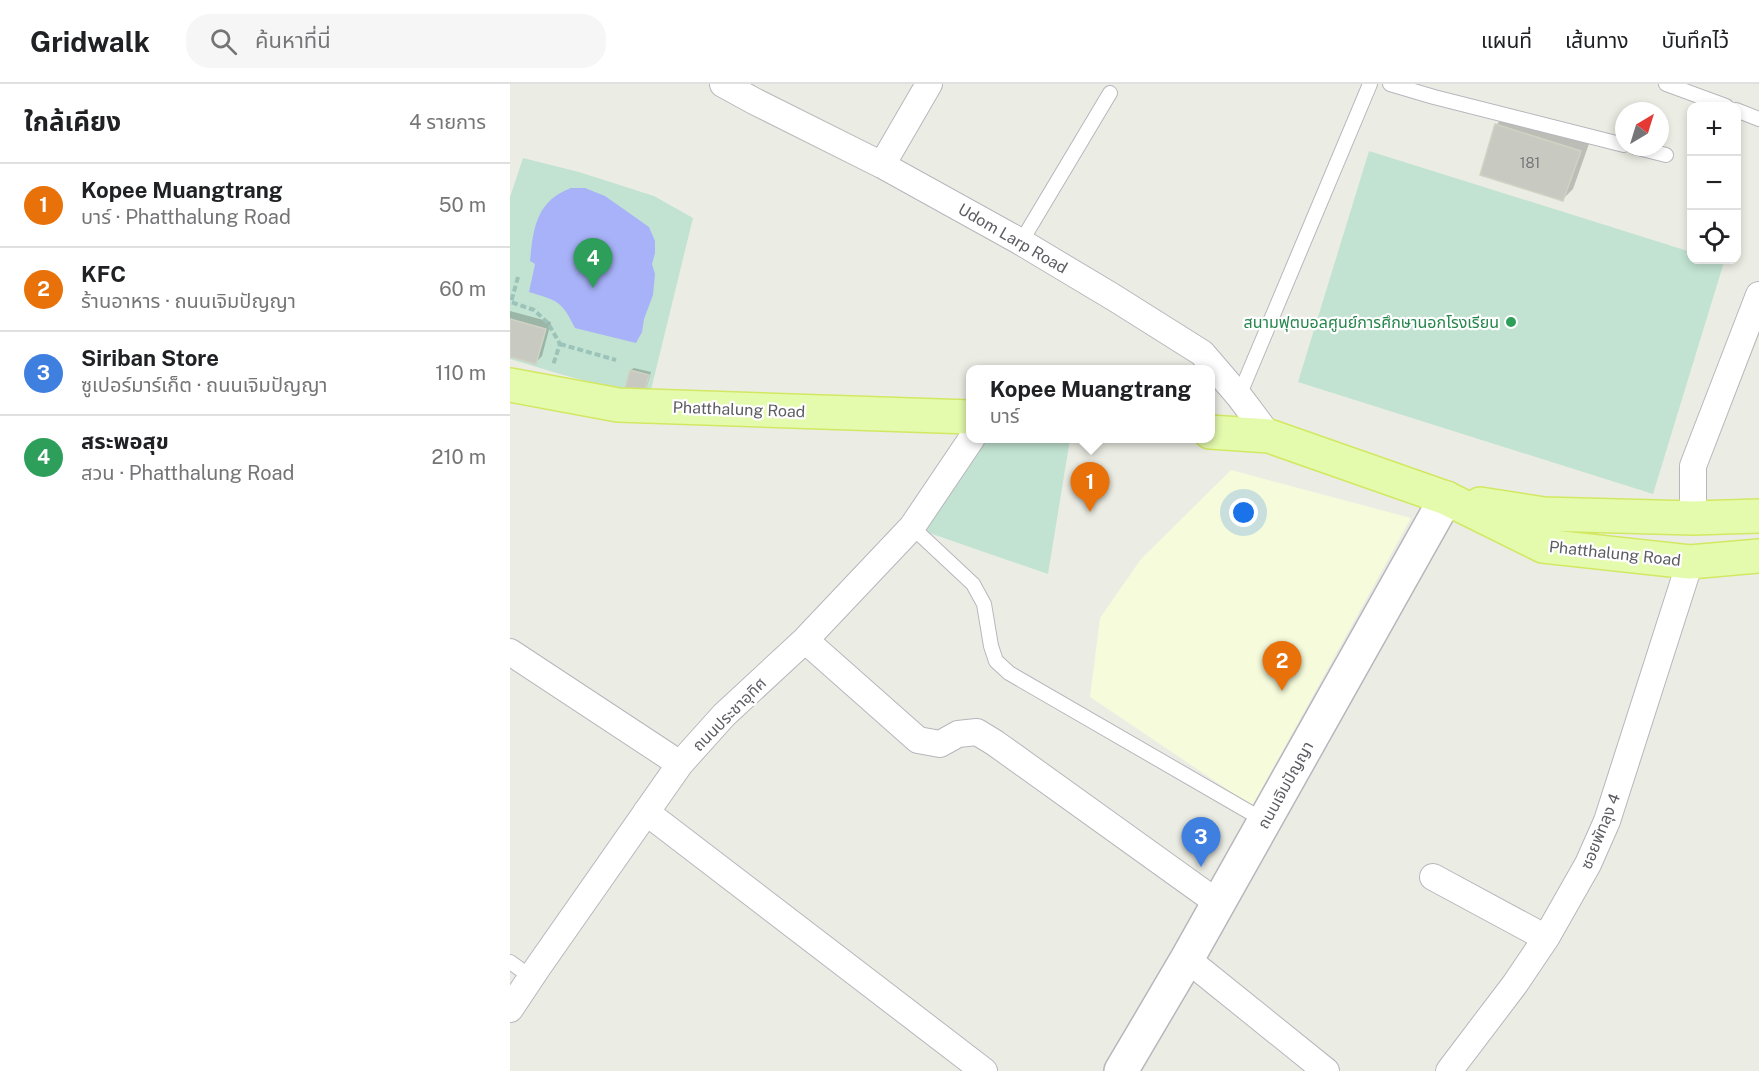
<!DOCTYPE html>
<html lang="th">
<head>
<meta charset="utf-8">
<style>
  body { margin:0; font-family:"Public Sans","Noto Sans Thai",sans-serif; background:#f6f6f6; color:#202124 }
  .controls { position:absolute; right:18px; top:18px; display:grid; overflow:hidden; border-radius:12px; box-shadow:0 3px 9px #0003 }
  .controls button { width:54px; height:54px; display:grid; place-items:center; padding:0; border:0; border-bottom:2px solid #e0e0e0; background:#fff; color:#202124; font:30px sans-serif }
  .compass { position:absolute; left:1105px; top:18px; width:54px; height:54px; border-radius:50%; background:#fff; box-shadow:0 3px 9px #0003; rotate:38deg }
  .you { position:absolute; left:734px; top:429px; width:21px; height:21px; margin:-15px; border:4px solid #fff; border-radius:50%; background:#1a73e8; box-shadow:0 0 0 9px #1a73e833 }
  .badge { display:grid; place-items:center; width:39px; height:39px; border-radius:50%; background:#75522e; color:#fff; font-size:20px; font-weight:700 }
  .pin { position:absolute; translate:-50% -50px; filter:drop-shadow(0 2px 3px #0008) }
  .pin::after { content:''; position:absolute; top:32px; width:21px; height:18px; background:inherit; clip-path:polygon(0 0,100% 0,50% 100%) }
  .popup { position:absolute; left:456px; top:281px; width:249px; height:78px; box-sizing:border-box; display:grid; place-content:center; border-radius:12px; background:#fff; filter:drop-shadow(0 2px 4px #0005); font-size:20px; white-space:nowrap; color:#757577 }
  .popup b { font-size:22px; color:#202124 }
  .popup::after { content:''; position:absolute; left:50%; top:100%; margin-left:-12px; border:12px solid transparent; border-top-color:#fff }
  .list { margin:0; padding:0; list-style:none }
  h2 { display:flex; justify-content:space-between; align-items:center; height:78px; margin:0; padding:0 24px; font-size:26px }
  h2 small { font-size:20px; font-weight:400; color:#757577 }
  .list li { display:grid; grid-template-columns:39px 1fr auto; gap:18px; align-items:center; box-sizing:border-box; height:84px; padding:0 24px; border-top:2px solid #e0e0e0 }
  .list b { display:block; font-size:22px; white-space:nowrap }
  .list p { margin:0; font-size:20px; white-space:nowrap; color:#757577 }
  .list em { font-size:20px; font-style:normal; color:#757577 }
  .icon { flex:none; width:33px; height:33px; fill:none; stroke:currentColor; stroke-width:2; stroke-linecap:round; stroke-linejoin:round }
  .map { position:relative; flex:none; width:1249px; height:987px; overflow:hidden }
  header { display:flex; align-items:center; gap:36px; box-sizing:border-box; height:84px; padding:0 30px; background:#fff; border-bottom:2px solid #e0e0e0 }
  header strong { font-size:28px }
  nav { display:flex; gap:33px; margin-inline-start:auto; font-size:21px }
  .search { width:420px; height:54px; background:#f6f6f6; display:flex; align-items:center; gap:15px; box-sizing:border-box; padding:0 21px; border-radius:24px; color:#757577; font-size:22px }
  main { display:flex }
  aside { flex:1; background:#fff }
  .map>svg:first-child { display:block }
</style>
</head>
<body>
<header>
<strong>Gridwalk</strong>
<div class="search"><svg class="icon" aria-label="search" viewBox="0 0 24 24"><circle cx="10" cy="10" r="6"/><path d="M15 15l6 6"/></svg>ค้นหาที่นี่</div>
<nav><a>แผนที่</a><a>เส้นทาง</a><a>บันทึกไว้</a></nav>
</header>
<main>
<aside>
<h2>ใกล้เคียง<small>4 รายการ</small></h2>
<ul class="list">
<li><span class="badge" style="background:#e8710a">1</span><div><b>Kopee Muangtrang</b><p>บาร์ · Phatthalung Road</p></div><em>50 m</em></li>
<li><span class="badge" style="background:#e8710a">2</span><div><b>KFC</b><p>ร้านอาหาร · ถนนเจิมปัญญา</p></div><em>60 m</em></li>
<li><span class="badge" style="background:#3f7fe0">3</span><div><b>Siriban Store</b><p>ซูเปอร์มาร์เก็ต · ถนนเจิมปัญญา</p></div><em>110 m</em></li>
<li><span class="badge" style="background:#2e9e5b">4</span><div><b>สระพอสุข</b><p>สวน · Phatthalung Road</p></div><em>210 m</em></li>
</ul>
</aside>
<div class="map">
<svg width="1249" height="987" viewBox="0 0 1249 987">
  <rect width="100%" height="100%" fill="#ebede4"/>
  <!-- commercial -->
  <path fill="#f5fbdb" d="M 721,386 L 901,434 L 742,722 L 580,613 L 590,534 L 631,475 Z"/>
  <!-- green -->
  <path fill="#c2e3d1" d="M 859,67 L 1181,168 L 1182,176 L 1205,176 L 1214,178 L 1143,410 L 788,298 Z
    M 13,74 L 69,88 L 144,112 L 183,134 L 139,314 L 50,290 L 0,275 L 0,113 Z
    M 462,355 L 560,355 L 538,490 L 402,443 Z"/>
  <!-- water -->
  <path fill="#a8b2f9" d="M 61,104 L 75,104 L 95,112 L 139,143 L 145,157 L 145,169 L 142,180 L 145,190 L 143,211 L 134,235 L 132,248 L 126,259 L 65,244 C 51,216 48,217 19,208 L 25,180 L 20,177 C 23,145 26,117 61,104 Z"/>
  <!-- shadow -->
  <path fill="#0003" d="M 996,31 L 1080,57 L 1063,105 L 1053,115 L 986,41 Z
    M 0,227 L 41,238 L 32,272 L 25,279 L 0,271 Z
    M 124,284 L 141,288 L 136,305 L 133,308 L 121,286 Z"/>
  <!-- building -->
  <path fill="#c8c9c0" stroke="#d0d2c3" stroke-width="1.5" d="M 985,40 L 1071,67 L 1053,117 L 970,91 Z
    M 0,235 L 36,245 L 26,280 L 0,273 Z
    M 120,286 L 139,291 L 134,310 L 115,305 Z"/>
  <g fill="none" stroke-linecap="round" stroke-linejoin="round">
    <!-- service casing -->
    <g stroke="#b7b6bd" stroke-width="16">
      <path id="service" d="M 880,0 L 924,13 L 1114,61
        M 1156,0 L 1216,22
        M 1226,26 L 1249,35
        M 1124,63 L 1156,71
        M 511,158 L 600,9
        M 729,312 L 860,0
        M 402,443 L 463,500 L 474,520 L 481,562 L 486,577 L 499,589 L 755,737
        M 0,878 L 21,893"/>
    </g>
    <!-- minor casing -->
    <g stroke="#b7b6bd" stroke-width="28">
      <path id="minor" d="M 213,0 L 244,17 L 372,81 L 511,158 L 603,213 L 692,269 L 729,312 L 759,352
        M 372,81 L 419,0
        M 1183,434 L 1183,382 L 1249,211
        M 295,556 L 408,656 L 430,660 L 448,650 L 467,648 L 485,659 L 708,819
        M 0,568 L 170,680
        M 136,728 L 474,987
        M 923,793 L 1036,854
        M 677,875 L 816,987
        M 0,925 L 28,883 L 170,680 L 214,631 L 295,556 L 402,443 L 462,354
        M 939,987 L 1005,900 L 1036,854 L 1078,780 L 1097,737 L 1180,478"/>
    </g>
    <!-- tertiary casing -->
    <g stroke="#b7b6bd" stroke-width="36">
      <path id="tertiary" d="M 611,987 L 677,875 L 936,414"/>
    </g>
    <!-- primary casing -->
    <g stroke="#d2e862" stroke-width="36">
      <path id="primary" d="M 0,301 L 108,321 L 460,333
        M 700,348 L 759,352 L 936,414 L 1033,462 L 1180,478 L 1249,472
        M 970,420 L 1034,430 L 1183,434 L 1249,432"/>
    </g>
    <!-- path -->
    <path stroke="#9cc3b9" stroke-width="4" stroke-dasharray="6 3" stroke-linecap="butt" d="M 8,193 L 1,218 L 24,226 L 38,239 L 50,260 L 43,281
      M 50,260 L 106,276"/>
    <!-- service -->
    <use href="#service" stroke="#fff" stroke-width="14"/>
    <!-- minor -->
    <use href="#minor" stroke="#fff" stroke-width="26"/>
    <!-- tertiary -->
    <use href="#tertiary" stroke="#fff" stroke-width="33"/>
    <!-- primary -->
    <use href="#primary" stroke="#e4faad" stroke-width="33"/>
  </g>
  <!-- markers -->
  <circle fill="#2e9e5b" stroke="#fff" stroke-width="2" cx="1001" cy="238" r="6"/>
  <g text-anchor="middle" stroke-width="4.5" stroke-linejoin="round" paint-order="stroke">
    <!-- number labels -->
    <g font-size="14" fill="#77777a">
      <text x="1020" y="84">181</text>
    </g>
    <!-- street labels -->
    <g font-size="16" fill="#5c5c63" stroke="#fff">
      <text transform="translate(503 154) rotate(30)" y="6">Udom Larp Road</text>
      <text transform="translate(229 325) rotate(2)" y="6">Phatthalung Road</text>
      <text transform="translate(1105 469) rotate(6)" y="6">Phatthalung Road</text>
      <text transform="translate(219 630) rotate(-45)" y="6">ถนนประชาอุทิศ</text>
      <text transform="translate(775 701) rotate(-61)" y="6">ถนนเจิมปัญญา</text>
      <text transform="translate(1090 747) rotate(-68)" y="6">ซอยพัทลุง 4</text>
    </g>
    <!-- leisure labels -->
    <g font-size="16" fill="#27864d" stroke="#fff" text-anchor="end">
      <text x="989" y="244">สนามฟุตบอลศูนย์การศึกษานอกโรงเรียน</text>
    </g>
  </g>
</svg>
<div class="controls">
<button>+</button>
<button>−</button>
<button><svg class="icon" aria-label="locate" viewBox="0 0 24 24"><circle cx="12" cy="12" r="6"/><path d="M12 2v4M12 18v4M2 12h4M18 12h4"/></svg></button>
</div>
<svg class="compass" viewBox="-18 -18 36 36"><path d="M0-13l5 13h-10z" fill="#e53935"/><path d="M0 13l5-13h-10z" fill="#757577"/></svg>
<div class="you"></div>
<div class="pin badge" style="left:580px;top:428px;background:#e8710a">1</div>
<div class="popup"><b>Kopee Muangtrang</b>บาร์</div>
<div class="pin badge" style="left:772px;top:607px;background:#e8710a">2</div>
<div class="pin badge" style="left:691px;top:783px;background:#3f7fe0">3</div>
<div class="pin badge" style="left:83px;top:204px;background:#2e9e5b">4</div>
</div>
</main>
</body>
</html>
